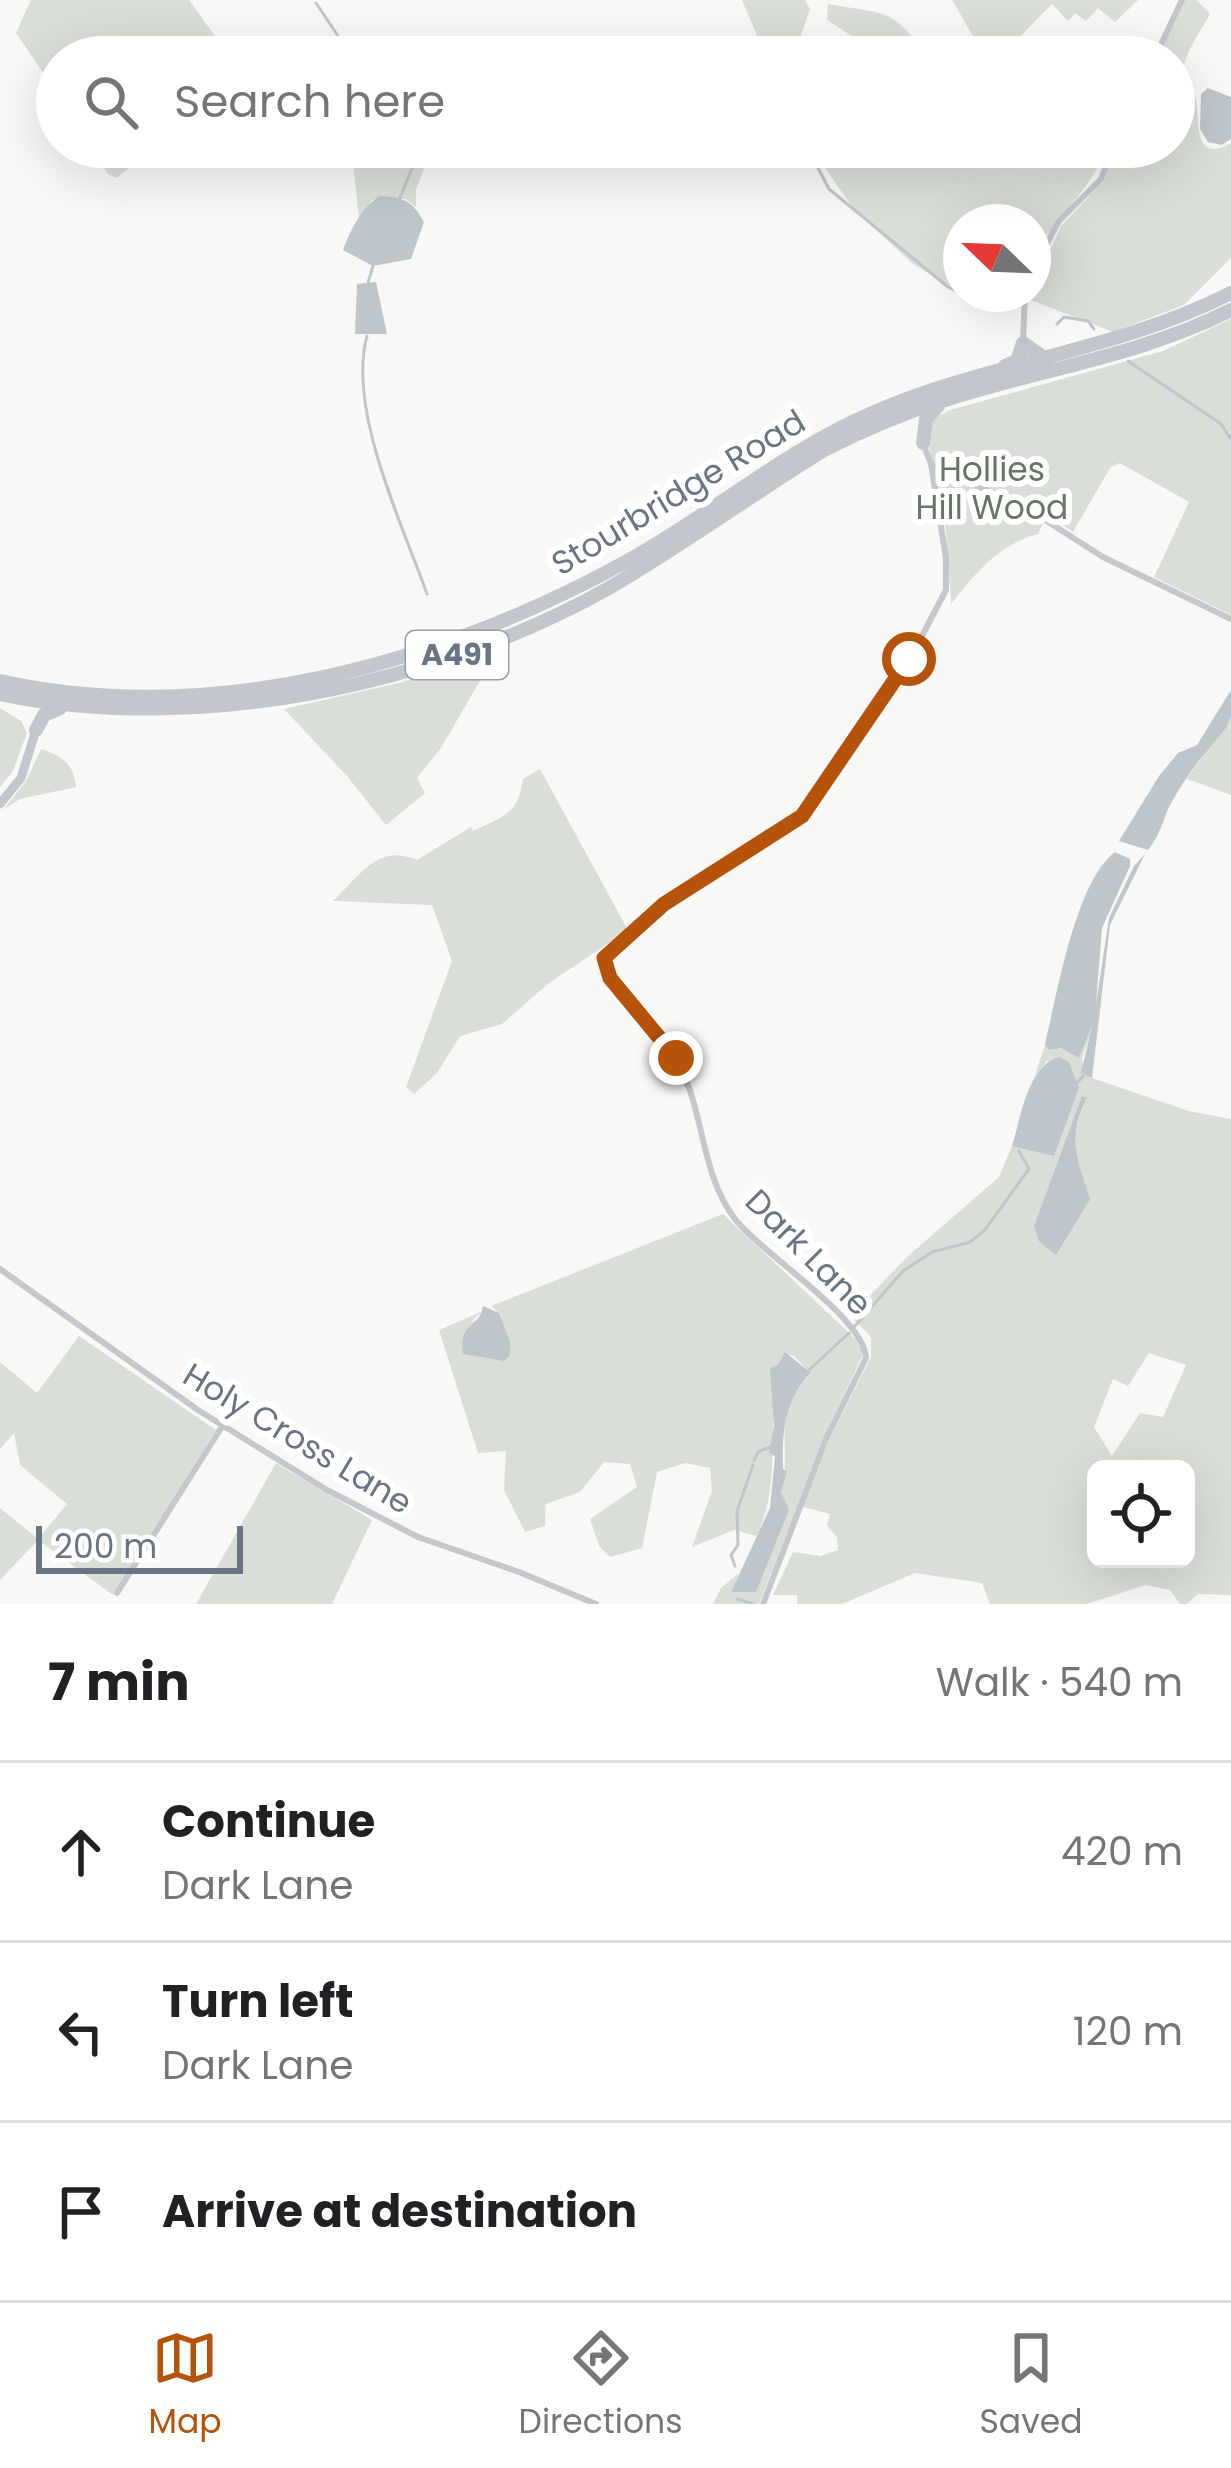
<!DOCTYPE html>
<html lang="en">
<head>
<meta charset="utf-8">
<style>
  body { margin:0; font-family:Poppins,sans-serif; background:#f6f6f6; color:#202124 }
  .controls { position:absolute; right:36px; bottom:36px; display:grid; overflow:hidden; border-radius:18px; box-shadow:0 12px 48px #0002 }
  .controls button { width:108px; height:108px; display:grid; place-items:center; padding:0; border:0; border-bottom:3px solid #e0e0e0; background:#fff; color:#202124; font:60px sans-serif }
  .compass { position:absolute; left:943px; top:204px; width:108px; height:108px; border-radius:50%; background:#fff; box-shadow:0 12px 48px #0002; rotate:293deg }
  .scale { position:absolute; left:36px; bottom:30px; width:207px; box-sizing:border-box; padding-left:12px; border:6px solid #697584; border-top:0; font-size:33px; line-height:42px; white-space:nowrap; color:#697584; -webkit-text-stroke:9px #fff; paint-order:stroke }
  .stop { position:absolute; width:36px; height:36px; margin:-27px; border:9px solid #b45309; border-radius:50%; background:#fff }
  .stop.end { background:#b45309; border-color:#fff; box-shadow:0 3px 12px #0008 }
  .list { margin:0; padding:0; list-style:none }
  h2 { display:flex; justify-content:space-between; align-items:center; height:156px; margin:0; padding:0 48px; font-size:51px }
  h2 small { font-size:39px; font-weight:400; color:#757577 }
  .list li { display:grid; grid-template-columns:78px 1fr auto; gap:36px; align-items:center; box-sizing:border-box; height:180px; padding:0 48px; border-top:3px solid #e0e0e0 }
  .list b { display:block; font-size:45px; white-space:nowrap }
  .list p { margin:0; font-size:39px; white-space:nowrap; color:#757577 }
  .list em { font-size:39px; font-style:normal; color:#757577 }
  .icon { flex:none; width:66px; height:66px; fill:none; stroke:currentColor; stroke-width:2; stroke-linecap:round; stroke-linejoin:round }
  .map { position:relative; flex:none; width:1231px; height:1604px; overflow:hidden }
  .search { position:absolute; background:#fff; box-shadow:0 12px 48px #0002; left:36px; right:36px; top:36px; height:132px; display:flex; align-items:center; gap:30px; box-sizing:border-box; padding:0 42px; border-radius:66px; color:#757577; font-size:45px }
  .sheet { height:696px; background:#fff }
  nav { display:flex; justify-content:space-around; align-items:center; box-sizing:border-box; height:168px; border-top:3px solid #e0e0e0; background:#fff; font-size:33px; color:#757577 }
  nav a { display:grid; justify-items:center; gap:6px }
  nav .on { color:#b45309 }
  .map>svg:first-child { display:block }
</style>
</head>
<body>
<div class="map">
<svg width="1231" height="1604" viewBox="0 0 1231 1604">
  <rect width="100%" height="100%" fill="#f8f8f6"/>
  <!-- green -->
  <path fill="#d9dfd7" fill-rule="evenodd" d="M 31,0 L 189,0 L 230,57 L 57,57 L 57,93 L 16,33 Z
    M 742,0 L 805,0 L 810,9 L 798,44 L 805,57 L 766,57 Z
    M 952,0 L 1138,0 L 1115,22 L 1098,8 L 1086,21 L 1075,13 L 1068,21 L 1052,4 L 1000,57 L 961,57 L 977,43 Z
    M 1184,0 L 1197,0 L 1210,14 C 1202,29 1188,48 1184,65 C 1180,81 1192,85 1196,99 C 1200,117 1192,166 1231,143 L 1231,258 L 1184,305 L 1113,332 L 1028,299 L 1061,226 L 1104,180 L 1118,147 L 1174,147 L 1174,57 L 1157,57 Z
    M 828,4 C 890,15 890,7 929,57 L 852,57 L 861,42 L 827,20 Z
    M 91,147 L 152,147 L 117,178 L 108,174 Z
    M 811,147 L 1108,147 C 1091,188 1061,214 1035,250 L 1033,222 L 961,222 L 961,293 L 912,263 L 854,210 Z
    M 430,151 L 416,190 L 416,207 L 406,199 L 372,200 L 359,218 L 353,162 Z
    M 1231,319 L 1231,615 L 1154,577 L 1189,502 L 1120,463 L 1110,468 L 1073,532 L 1047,515 L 1038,534 C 998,545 977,572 951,604 L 946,530 L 925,429 L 930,420 L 950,410 L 1163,351 Z
    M 471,657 L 481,679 L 441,748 L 417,778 L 425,793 L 386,825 L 347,776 L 284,709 L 403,682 Z
    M 0,708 L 21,721 L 27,733 L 13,771 L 0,787 Z
    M 1231,716 L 1231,795 L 1187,779 Z
    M 41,749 C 62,756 74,764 76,787 L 20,799 L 4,809 L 26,781 Z
    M 540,769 L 628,930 L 549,983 L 502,1024 L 460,1036 L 437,1073 L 414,1094 L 406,1087 L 452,961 L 432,905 L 333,901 C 361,875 377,843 417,860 L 471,827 L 473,831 C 504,816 518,815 523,779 Z
    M 1093,1026 L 1082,1059 L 1089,1077 L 1189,1111 L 1231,1119 L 1231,1595 L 1198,1594 L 1187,1604 L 1180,1604 L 1170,1590 L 1145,1585 L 1087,1604 L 990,1604 L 982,1583 L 915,1573 L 842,1604 L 797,1604 L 797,1595 L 773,1595 L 793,1552 L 820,1556 L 838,1550 L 837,1537 L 827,1526 L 830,1514 L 803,1507 L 829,1440 L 871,1357 L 871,1337 L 850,1316 L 908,1256 L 999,1177 L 1012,1146 L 1054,1155 L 1048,1060 L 1035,1076 L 1045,1044 L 1049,1049 L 1061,1048 L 1077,1057 ZM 1083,1096 L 1087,1099 C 1072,1127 1072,1158 1084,1187 L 1034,1226 ZM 1149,1353 L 1186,1365 L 1163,1417 L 1140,1413 L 1112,1456 L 1094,1427 L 1113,1379 L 1128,1386 ZM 1096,1469 L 1186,1469 L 1186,1559 L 1096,1559 Z
    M 723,1214 L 862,1345 L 862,1357 L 825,1435 L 759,1604 L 713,1604 L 721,1588 L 739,1573 L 732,1592 C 746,1562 774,1520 782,1489 C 792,1445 770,1413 811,1374 L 794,1356 L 785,1353 C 761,1414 786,1473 757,1536 L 734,1530 L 692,1547 L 712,1491 L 710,1468 L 685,1463 L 657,1472 L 642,1548 L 610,1557 L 599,1546 L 590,1519 L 637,1487 L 630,1464 L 604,1462 L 580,1492 L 546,1504 L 545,1526 L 525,1532 L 504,1490 L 506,1451 L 478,1453 L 439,1330 L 483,1311 L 471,1322 L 499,1313 L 491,1306 Z
    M 79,1336 L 216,1430 L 113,1595 L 38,1540 L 0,1580 L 0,1508 L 38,1539 L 67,1504 L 20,1465 L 14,1433 L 0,1449 L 0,1362 L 37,1393 Z
    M 276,1463 L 372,1520 L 332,1604 L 196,1604 Z"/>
  <!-- water -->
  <path fill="#bec6cb" d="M 1208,88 L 1231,97 L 1231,139 L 1222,145 L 1208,142 L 1200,129 L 1201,94 Z
    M 380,196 C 403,197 413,201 424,222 L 411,259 L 373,266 L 343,250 C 350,231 362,206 380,196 Z
    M 376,282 L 387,334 L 355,334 L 357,284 Z
    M 1231,690 L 1231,716 L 1226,728 C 1205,753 1184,778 1169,807 C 1162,823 1160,835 1148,850 L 1119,841 L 1159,776 L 1178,753 L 1197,745 Z
    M 1115,852 L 1130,859 L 1130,866 L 1102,928 L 1096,1004 L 1109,918 L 1134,866 L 1145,854 L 1110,925 L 1092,1078 L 1081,1073 L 1092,1026 L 1079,1058 L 1061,1048 L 1049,1050 L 1045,1044 C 1057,996 1075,882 1115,852 Z
    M 1059,1057 L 1069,1062 L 1079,1088 L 1054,1156 L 1012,1146 C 1021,1118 1027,1066 1059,1057 Z
    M 1082,1096 L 1087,1098 C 1066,1139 1078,1161 1090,1199 L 1056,1255 L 1039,1241 L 1034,1226 Z
    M 483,1306 L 499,1313 L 510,1342 L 510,1355 L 504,1361 L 463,1354 C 458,1321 480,1329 483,1306 Z
    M 785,1352 L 811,1373 C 784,1399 782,1433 783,1469 L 787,1472 L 781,1492 L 789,1510 L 756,1592 L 731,1592 L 770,1508 L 775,1456 L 769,1453 L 774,1426 L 770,1368 L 778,1365 Z"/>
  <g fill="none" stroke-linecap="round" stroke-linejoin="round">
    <!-- stream -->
    <path stroke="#bec6cb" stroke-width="3" d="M 316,3 L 352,57
      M 807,147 L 829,189 L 948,287 L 977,302
      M 400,198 L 418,153
      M 368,283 L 373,266
      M 1057,324 L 1064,317 L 1088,321 L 1094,329
      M 367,336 C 347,410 402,523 427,594
      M 1128,361 L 1221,424 L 1231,439
      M 1078,1082 L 1083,1076
      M 854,1327 L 903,1271 L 932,1252 L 970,1242 L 984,1231 L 1029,1169 L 1019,1151
      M 809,1370 L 849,1333
      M 754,1460 L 759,1451 L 771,1447
      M 735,1566 L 731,1555 L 738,1545 L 737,1511 L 753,1465
      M 737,1599 L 753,1604"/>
    <!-- street -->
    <path stroke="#c4c7cb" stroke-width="6" d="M 1155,57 L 1182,0
      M 1033,269 L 1059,221 L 1101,179 L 1114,147
      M 1023,343 L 1025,294
      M 931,464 L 1028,509 L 1103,557 L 1231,619
      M 0,1269 L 198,1410 L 327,1490 L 418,1537 L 519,1572 L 596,1604
      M 117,1593 L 223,1425
      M 763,1604 L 826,1439 L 866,1358 C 864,1317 763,1255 735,1219 C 700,1173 705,1112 678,1063 C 658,1027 612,1000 605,958 L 664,904 L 802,816 L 913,653 L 946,590 L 946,558 L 931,464 L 924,446"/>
    <!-- secondary -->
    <path stroke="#c2c7cd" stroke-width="9" d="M 0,804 L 21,778 L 36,730"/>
    <!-- highway -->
    <path stroke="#c2c7cd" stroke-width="14" d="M 1005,366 L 1017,361 L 1023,343 L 1047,360
      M 923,443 L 926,419 L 938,406
      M 0,681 C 213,728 443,663 629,560 C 712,514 783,452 870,414 C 987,362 1115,352 1231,293
      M 0,694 C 196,735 435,686 609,588 C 683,545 751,495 824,450 C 863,430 903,413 945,400 C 1041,369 1140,356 1231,310
      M 36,730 L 44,715 L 60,708"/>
  </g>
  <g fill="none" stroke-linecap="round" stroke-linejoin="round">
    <!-- route -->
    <path stroke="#b45309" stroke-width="15" d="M 676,1058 L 610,978 L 604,958 L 664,904 L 802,816 L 909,659"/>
  </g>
  <g text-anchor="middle" stroke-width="12" stroke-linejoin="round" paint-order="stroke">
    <!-- shield labels -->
    <rect fill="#fff" stroke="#969ea9" stroke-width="3" x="406" y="631" width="102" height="48" rx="9"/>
    <g font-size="30" font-weight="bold" fill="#697584">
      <text x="457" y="665">A491</text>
    </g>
    <!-- park labels -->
    <g font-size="33" fill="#657764" stroke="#fff">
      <text x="992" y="481">Hollies<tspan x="992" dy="38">Hill Wood</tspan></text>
    </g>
    <!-- street labels -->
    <g font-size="33" fill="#697584" stroke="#fff">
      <text transform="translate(678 492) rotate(-31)" y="12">Stourbridge Road</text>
      <text transform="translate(809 1252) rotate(45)" y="12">Dark Lane</text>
      <text transform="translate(298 1438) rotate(31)" y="12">Holy Cross Lane</text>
    </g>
  </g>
</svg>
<div class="controls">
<button><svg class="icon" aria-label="locate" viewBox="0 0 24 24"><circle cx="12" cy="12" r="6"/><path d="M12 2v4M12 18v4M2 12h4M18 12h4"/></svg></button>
</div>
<svg class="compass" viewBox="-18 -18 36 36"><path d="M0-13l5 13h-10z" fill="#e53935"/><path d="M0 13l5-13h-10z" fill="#757577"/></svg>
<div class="scale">200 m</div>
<div class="stop" style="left:909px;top:659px"></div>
<div class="stop end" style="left:676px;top:1058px"></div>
<div class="search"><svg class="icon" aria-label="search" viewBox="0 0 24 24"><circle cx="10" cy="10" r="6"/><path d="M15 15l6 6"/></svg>Search here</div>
</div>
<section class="sheet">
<h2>7 min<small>Walk · 540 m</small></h2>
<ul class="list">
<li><svg class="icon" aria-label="ahead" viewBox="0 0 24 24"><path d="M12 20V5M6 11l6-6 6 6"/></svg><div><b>Continue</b><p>Dark Lane</p></div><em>420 m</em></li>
<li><svg class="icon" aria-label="left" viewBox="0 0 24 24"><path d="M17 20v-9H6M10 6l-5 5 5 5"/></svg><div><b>Turn left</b><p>Dark Lane</p></div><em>120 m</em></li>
<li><svg class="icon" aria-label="arrive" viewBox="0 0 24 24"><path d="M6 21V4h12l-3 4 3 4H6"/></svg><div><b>Arrive at destination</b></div></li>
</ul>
</section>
<nav>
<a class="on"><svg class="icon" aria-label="map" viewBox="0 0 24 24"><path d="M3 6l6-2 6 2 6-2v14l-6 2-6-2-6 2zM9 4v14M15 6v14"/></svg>Map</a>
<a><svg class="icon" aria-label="directions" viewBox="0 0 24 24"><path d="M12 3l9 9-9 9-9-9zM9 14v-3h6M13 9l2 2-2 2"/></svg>Directions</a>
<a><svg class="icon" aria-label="saved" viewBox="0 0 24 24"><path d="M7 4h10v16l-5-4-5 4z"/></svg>Saved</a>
</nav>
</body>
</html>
